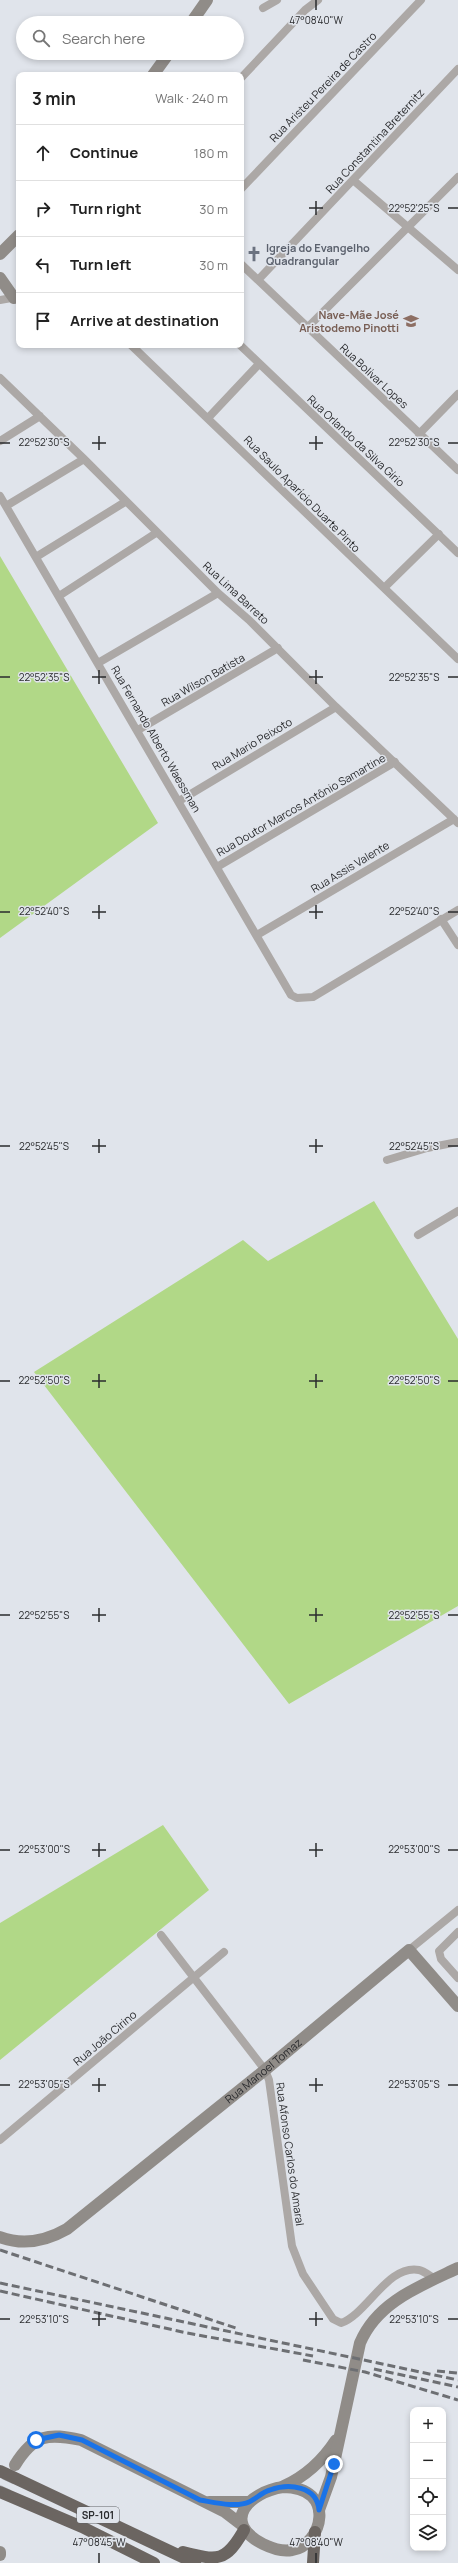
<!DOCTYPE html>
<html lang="en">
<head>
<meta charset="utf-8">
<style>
  body { margin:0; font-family:Manrope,sans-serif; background:#f2f2f2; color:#222 }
  .controls { position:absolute; right:12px; bottom:12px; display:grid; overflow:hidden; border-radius:8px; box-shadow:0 2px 6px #0003 }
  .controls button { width:36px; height:36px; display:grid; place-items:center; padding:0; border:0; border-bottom:1px solid #e0e0e0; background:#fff; color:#222; font:20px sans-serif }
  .stop { position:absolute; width:12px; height:12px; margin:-9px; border:3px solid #1a73e8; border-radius:50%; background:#fff }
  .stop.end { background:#1a73e8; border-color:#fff; box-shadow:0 1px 4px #0008 }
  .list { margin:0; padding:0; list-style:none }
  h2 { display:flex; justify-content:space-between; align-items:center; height:52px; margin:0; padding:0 16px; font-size:17px }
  h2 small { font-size:13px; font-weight:400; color:#767676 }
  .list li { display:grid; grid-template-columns:26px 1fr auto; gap:12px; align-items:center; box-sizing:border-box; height:56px; padding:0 16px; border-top:1px solid #e0e0e0 }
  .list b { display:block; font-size:15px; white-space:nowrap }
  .list em { font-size:13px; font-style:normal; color:#767676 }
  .icon { flex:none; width:22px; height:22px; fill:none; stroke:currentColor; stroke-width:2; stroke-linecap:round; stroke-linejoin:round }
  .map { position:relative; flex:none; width:458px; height:2563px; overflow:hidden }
  .search { position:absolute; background:#fff; box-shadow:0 2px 6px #0003; left:16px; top:16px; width:228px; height:44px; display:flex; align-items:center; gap:10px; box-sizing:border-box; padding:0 14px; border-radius:22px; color:#767676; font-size:15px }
  .panel { position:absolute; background:#fff; box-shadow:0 2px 6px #0003; left:16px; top:72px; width:228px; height:276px; border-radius:8px }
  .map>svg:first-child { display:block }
</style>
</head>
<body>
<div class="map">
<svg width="458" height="2563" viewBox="0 0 458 2563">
  <rect width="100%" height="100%" fill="#e0e4eb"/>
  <!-- green -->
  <path fill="#b1d887" d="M 0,556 L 158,823 L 0,938 Z
    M 374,1201 L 458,1339 L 458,1606 L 289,1704 L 34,1372 L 243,1240 L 268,1261 Z
    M 163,1825 L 209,1890 L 0,2060 L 0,1923 Z"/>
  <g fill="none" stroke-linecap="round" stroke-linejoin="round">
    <!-- secondary-tunnel -->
    <path stroke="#bcbfc5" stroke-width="12" stroke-dasharray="12 6" stroke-linecap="butt" d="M 0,2498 L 15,2466"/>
    <!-- street -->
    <path stroke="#aca8a6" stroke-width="8" d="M 263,8 L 277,0
      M 241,78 L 305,10 L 318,0
      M 353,180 L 458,270
      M 241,189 L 421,0
      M 241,264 L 458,470
      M 258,280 L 458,69
      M 0,300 L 17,297
      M 307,328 L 458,177
      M 131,345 L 458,659
      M 240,345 L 458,553
      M 0,378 L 84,459 L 218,593 L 249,620 L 336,707 L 458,823
      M 209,417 L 259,364
      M 419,434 L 458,394
      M 0,441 L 40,416
      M 0,496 L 291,995 L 297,998 L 313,997 L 458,910
      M 6,506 L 84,459
      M 36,557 L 125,502
      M 384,588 L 439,534
      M 59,596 L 156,533
      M 98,663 L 218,593
      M 138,730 L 278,648
      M 179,801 L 336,707
      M 217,867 L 395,762
      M 441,919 L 458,945
      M 257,935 L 454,819
      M 387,1160 L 427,1148 L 458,1142
      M 418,1235 L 458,1211
      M 458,1932 L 439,1951 L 441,1959 L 458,1978
      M 161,1935 L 265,2070 L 269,2080 L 292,2246 L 303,2274 L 333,2319 L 341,2323 C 367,2314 388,2264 419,2270 C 424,2271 430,2276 435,2279
      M 409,1950 L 458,1910
      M 0,2140 L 224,1952"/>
    <!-- secondary -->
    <g stroke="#908c88" stroke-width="12">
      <path d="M 191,23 L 207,0"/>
      <path d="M 153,75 L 169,53"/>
      <path d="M 0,254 L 19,235"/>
      <path d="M 0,278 L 14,298"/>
      <path id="s1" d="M 0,2237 C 24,2246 46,2241 67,2229 L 265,2070 L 409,1950 L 458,2006"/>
      <path d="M 15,2465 C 34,2434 48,2433 81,2440 L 225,2512 L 242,2525"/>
      <path d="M 284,2486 C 306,2476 323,2460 336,2440"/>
      <path d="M 283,2487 C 338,2487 322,2546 292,2550 C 282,2552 271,2548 263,2544 C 220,2522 249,2492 283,2487 Z"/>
      <path d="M 209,2502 L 249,2502"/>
      <path d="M 319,2510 L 331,2477 L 360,2343 C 377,2302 420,2286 458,2268"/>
      <path d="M 0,2552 L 0,2555"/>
    </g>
    <!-- highway -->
    <path stroke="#6b6561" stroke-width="12" d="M 0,2471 L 195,2563
      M 0,2492 L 82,2527 L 154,2563
      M 183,2552 C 218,2561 226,2562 244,2530
      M 313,2563 L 315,2532"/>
    <!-- rail -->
    <path stroke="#6d6f73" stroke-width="3" stroke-dasharray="8 4" stroke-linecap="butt" d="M 0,2250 L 239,2329
      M 0,2283 L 458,2380
      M 0,2291 L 187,2333 L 313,2356
      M 303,2360 L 365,2372 L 458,2400
      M 374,2369 L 458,2387
      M 437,2371 L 458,2373"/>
  </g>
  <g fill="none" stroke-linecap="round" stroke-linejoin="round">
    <!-- route -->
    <path stroke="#1a73e8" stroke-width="5" d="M 36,2440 L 59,2435 L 82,2440 L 200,2500 C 213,2502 236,2508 249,2502 C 256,2499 262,2492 270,2490 C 289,2483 317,2486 319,2510 L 334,2464"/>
  </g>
  <!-- ticks -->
  <path fill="none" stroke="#2a2b2e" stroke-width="1.5" d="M 316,0 L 316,10M 316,201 L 316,215M 309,208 L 323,208M 448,208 L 458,208M 99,436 L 99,450M 316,436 L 316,450M 0,443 L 10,443M 92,443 L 106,443M 309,443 L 323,443M 448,443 L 458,443M 99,670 L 99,684M 316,670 L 316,684M 0,677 L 10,677M 92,677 L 106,677M 309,677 L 323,677M 448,677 L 458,677M 99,905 L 99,919M 316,905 L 316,919M 0,912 L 10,912M 92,912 L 106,912M 309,912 L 323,912M 448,912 L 458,912M 99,1139 L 99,1153M 316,1139 L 316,1153M 0,1146 L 10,1146M 92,1146 L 106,1146M 309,1146 L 323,1146M 448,1146 L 458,1146M 99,1374 L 99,1388M 316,1374 L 316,1388M 0,1381 L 10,1381M 92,1381 L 106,1381M 309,1381 L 323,1381M 448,1381 L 458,1381M 99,1608 L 99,1622M 316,1608 L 316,1622M 0,1615 L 10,1615M 92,1615 L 106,1615M 309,1615 L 323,1615M 448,1615 L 458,1615M 99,1843 L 99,1857M 316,1843 L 316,1857M 0,1850 L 10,1850M 92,1850 L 106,1850M 309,1850 L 323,1850M 448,1850 L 458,1850M 99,2078 L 99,2092M 316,2078 L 316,2092M 0,2085 L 10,2085M 92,2085 L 106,2085M 309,2085 L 323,2085M 448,2085 L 458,2085M 99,2312 L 99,2326M 316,2312 L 316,2326M 0,2319 L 10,2319M 92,2319 L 106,2319M 309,2319 L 323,2319M 448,2319 L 458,2319M 99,2553 L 99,2563M 316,2553 L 316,2563"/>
  <!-- icons -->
  <defs>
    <g id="church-bare" transform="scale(1.2)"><path d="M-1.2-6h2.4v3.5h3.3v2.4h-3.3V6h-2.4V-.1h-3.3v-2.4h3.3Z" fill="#6b7280" stroke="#e0e4eb" stroke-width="2.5" paint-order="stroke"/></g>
    <g id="school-bare" transform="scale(1.2)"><path d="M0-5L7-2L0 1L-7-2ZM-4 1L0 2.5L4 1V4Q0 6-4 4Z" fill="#8d6e63" stroke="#e0e4eb" stroke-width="2.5" paint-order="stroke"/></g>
  </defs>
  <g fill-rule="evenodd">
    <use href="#church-bare" x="254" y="254"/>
    <use href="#school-bare" x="411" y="321"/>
  </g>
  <g text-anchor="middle" stroke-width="3" stroke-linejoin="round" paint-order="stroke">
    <!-- shield labels -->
    <rect fill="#e0e4eb" stroke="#616267" stroke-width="1" x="77" y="2507" width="42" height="16" rx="3"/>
    <g font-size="10" font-weight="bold" fill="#2a2b2e">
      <text x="98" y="2519">SP-101</text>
    </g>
    <!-- street labels -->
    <g font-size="11" fill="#2a2b2e" stroke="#e0e4eb">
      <text transform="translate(323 87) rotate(-46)" y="4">Rua Aristeu Pereira de Castro</text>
      <text transform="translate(375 141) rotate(-47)" y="4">Rua Constantina Breternitz</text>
      <text transform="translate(374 376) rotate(43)" y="4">Rua Bolívar Lopes</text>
      <text transform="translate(356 441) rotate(43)" y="4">Rua Orlando da Silva Gírio</text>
      <text transform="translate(302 494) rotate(45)" y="4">Rua Saulo Aparício Duarte Pinto</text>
      <text transform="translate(236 593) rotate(43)" y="4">Rua Lima Barreto</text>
      <text transform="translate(203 680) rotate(-30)" y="4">Rua Wilson Batista</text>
      <text transform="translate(156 739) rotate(60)" y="4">Rua Fernando Alberto Waessman</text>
      <text transform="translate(252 744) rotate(-31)" y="4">Rua Mario Peixoto</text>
      <text transform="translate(301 805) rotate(-30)" y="4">Rua Doutor Marcos Antônio Samartine</text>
      <text transform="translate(350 867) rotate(-31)" y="4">Rua Assis Valente</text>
      <text transform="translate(105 2038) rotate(-40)" y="4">Rua João Cirino</text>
      <text dy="4" stroke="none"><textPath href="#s1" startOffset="322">Rua Manoel Tomaz</textPath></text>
      <text transform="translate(290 2154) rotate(82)" y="4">Rua Afonso Carlos do Amaral</text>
    </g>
    <!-- worship labels -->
    <g font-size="11" font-weight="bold" fill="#5b616d" stroke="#e0e4eb" text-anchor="start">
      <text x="266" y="252">Igreja do Evangelho<tspan x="266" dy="13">Quadrangular</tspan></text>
    </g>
    <!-- education labels -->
    <g font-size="11" font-weight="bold" fill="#785e54" stroke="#e0e4eb" text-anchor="end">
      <text x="399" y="319">Nave-Mãe José<tspan x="399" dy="13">Aristodemo Pinotti</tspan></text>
    </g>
  </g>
  <g font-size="10" text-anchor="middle" fill="#2a2b2e" stroke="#e0e4eb" stroke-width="3" stroke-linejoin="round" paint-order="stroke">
    <text x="316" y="24">47°08'40"W</text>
    <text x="414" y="212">22°52'25"S</text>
    <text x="44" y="446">22°52'30"S</text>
    <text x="414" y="446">22°52'30"S</text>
    <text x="44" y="681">22°52'35"S</text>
    <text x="414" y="681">22°52'35"S</text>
    <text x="44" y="915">22°52'40"S</text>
    <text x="414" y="915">22°52'40"S</text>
    <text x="44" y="1150">22°52'45"S</text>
    <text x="414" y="1150">22°52'45"S</text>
    <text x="44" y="1384">22°52'50"S</text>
    <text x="414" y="1384">22°52'50"S</text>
    <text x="44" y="1619">22°52'55"S</text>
    <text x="414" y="1619">22°52'55"S</text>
    <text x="44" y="1853">22°53'00"S</text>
    <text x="414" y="1853">22°53'00"S</text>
    <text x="44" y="2088">22°53'05"S</text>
    <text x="414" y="2088">22°53'05"S</text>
    <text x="44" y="2323">22°53'10"S</text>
    <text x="414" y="2323">22°53'10"S</text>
    <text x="99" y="2546">47°08'45"W</text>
    <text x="316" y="2546">47°08'40"W</text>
  </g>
</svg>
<div class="controls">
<button>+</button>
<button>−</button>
<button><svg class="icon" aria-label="locate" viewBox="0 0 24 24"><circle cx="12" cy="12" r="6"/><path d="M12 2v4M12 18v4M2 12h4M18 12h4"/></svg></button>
<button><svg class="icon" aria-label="layers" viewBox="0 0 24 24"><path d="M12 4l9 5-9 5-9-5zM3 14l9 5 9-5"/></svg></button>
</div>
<div class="stop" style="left:36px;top:2440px"></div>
<div class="stop end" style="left:334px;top:2464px"></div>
<div class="search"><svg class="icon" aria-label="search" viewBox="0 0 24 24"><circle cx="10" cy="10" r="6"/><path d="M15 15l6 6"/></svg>Search here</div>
<section class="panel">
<h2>3 min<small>Walk · 240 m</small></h2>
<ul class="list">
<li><svg class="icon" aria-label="ahead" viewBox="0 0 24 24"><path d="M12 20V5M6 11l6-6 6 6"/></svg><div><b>Continue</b></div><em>180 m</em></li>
<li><svg class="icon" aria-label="right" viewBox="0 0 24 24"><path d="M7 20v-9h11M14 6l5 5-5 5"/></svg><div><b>Turn right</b></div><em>30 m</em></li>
<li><svg class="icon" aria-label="left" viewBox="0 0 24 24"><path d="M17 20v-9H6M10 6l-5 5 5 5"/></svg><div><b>Turn left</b></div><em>30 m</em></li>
<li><svg class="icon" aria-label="arrive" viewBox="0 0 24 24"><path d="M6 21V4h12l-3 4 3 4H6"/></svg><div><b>Arrive at destination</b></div></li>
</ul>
</section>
</div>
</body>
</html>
